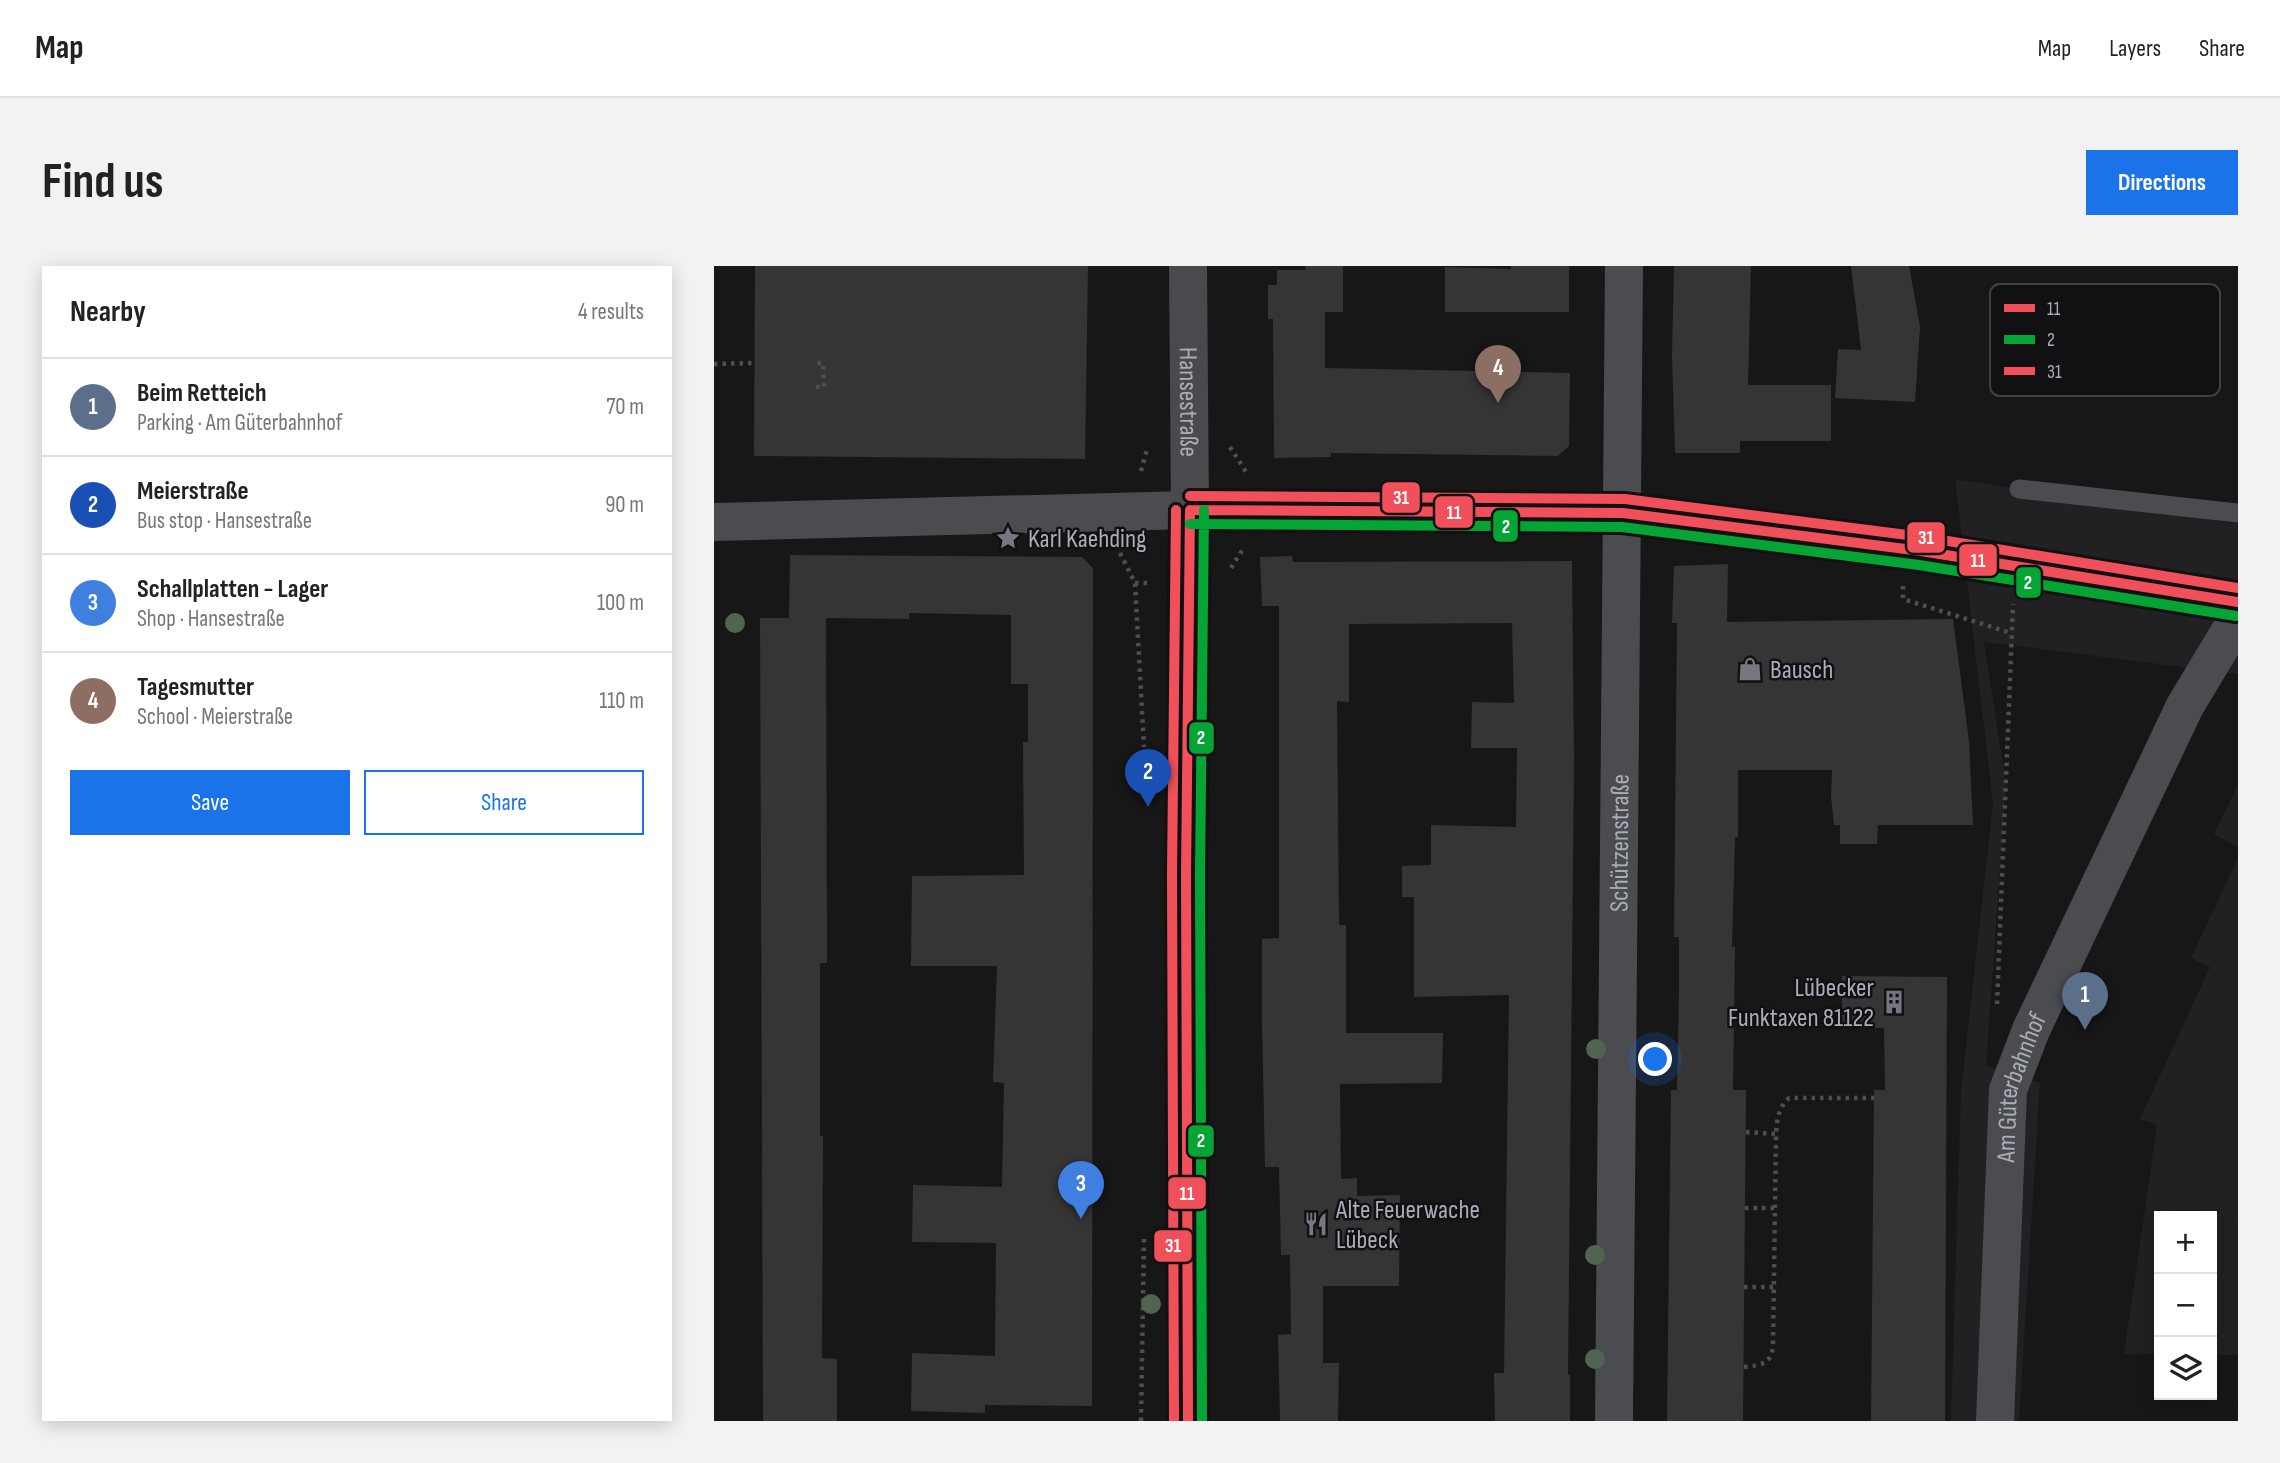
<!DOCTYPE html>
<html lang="en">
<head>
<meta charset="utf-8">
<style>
  body { margin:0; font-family:"Sofia Sans Condensed",sans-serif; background:#f2f2f2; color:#222 }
  .controls { position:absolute; right:21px; bottom:21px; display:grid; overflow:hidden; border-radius:0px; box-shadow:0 4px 18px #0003 }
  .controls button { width:63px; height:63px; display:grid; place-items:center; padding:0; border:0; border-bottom:2px solid #e0e0e0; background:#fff; color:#222; font:35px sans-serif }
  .you { position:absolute; left:942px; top:794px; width:24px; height:24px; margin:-18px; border:5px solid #fff; border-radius:50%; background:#1a73e8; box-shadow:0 0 0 10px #1a73e833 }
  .badge { display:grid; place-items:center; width:46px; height:46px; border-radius:50%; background:#1a73e8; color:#fff; font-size:23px; font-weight:700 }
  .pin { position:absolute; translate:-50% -58px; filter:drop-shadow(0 2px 4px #0008) }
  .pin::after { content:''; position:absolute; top:37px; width:24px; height:21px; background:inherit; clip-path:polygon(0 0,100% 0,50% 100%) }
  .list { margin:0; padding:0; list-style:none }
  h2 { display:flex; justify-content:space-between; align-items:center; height:91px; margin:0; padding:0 28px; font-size:30px }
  h2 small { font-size:23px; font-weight:400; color:#767676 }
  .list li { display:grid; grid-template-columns:46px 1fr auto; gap:21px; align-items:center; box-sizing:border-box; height:98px; padding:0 28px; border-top:2px solid #e0e0e0 }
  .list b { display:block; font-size:26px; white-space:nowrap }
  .list p { margin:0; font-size:23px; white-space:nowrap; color:#767676 }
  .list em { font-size:23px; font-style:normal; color:#767676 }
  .actions { display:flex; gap:14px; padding:21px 28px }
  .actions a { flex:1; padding:16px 0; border:2px solid #1a73e8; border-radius:0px; text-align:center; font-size:24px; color:#1a73e8 }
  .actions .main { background:#1a73e8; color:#fff }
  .icon { flex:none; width:38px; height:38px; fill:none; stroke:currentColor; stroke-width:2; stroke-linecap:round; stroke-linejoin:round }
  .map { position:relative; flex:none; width:1524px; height:1155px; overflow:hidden; border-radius:0px }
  header { display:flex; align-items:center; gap:42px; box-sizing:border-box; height:98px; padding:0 35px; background:#fff; border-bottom:2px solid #e0e0e0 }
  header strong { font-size:33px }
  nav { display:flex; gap:38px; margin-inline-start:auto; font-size:24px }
  .intro { display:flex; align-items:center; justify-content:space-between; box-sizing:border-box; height:168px; padding:0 42px }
  h1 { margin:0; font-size:49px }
  .button { padding:18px 32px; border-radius:0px; background:#1a73e8; color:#fff; font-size:24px; font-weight:700 }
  main { display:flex; gap:42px; padding:0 42px }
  aside { flex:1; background:#fff; border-radius:0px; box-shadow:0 4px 18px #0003 }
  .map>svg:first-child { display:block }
</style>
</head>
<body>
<header>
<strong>Map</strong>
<nav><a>Map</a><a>Layers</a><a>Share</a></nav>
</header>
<div class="intro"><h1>Find us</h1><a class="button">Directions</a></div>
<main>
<aside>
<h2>Nearby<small>4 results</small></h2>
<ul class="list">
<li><span class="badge" style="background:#5c6f8a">1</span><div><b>Beim Retteich</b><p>Parking · Am Güterbahnhof</p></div><em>70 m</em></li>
<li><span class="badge" style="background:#1a4fb4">2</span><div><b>Meierstraße</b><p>Bus stop · Hansestraße</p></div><em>90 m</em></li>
<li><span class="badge" style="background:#3f7fe0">3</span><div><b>Schallplatten - Lager</b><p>Shop · Hansestraße</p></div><em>100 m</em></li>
<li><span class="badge" style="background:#8d6e63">4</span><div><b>Tagesmutter</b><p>School · Meierstraße</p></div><em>110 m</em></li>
</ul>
<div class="actions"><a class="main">Save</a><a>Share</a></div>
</aside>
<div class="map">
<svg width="1524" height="1155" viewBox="0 0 1524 1155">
  <rect width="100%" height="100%" fill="#171717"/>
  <!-- built -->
  <path fill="#212123" d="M 1241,213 L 1524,258 L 1524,408 L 1270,376 L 1292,518 L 1272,799 L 1326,817 L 1305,1155 L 1237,1155 L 1247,826 L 1279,538 Z
    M 1524,519 L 1524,581 L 1500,568 Z
    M 1524,592 L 1524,1089 L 1498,1089 L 1498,950 L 1445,950 L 1445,1088 L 1410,1088 L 1443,859 L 1426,853 L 1496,701 L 1477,692 Z"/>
  <!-- building -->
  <path fill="#353536" d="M 41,0 L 374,0 L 371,193 L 40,190 Z
    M 591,0 L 629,0 L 629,46 L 611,46 L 611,102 L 856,107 L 855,180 L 844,190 L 617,187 L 617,191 L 560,192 L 559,53 L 554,53 L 554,19 L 563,19 L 563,4 L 592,4 Z
    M 797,0 L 855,0 L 855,46 L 731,46 L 731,1 L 797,3 Z
    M 960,0 L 1037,0 L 1034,119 L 1117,119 L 1117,175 L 1026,175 L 1026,187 L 961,187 L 958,89 Z
    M 1137,0 L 1195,0 L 1206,61 L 1201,136 L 1121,132 L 1124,83 L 1147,84 Z
    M 76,289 L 368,291 L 379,302 L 378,1140 L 271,1139 L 271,1147 L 197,1145 L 198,1087 L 281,1090 L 282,977 L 198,976 L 199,919 L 288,921 L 290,817 L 279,816 L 283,700 L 197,700 L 198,610 L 310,609 L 309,476 L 314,476 L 314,418 L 297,418 L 297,349 L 195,347 L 195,353 L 112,352 L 113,697 L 106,697 L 106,870 L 109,870 L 108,1092 L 123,1093 L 123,1155 L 49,1155 L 46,352 L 75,352 Z
    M 578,290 L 579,296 L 858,295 L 860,497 L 854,1109 L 856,1109 L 856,1155 L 781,1155 L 780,1107 L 790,1107 L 795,729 L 700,731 L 700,631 L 688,631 L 688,600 L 717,599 L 717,559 L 802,561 L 803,482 L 757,482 L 758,436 L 800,437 L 798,357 L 635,358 L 635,436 L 623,435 L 625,659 L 632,659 L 632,767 L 729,767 L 728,817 L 626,818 L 627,913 L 643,912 L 643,930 L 686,929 L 685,1020 L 609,1020 L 609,1097 L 625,1097 L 624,1155 L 566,1155 L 564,1069 L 577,1068 L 576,989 L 567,989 L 565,901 L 551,901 L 548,757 L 548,673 L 565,672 L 565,340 L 548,340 L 546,291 Z
    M 1014,298 L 1013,356 L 1239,353 L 1255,475 L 1259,559 L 1164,559 L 1163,578 L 1126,578 L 1126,559 L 1120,559 L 1117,530 L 1118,504 L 1024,504 L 1024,571 L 1021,571 L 1018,681 L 1021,681 L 1019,824 L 1032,824 L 1029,1155 L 953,1155 L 957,824 L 963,824 L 965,724 L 965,671 L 960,671 L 963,357 L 958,357 L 960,300 Z
    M 1128,710 L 1233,711 L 1231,1155 L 1157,1155 L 1160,824 L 1171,824 L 1170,762 L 1128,761 Z"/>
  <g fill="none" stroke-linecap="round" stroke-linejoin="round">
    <!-- path -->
    <path stroke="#4d4e52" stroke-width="4.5" stroke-dasharray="3.5 5" stroke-linecap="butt" d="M 0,98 L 41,97
      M 102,121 L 110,121 L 109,97 L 102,97
      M 516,181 L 532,206
      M 427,205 L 433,183
      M 406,287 L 421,317 L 430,481
      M 517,302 L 529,283
      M 421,317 L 437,317
      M 1189,320 L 1189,333 L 1297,367
      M 1283,738 L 1299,338
      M 1032,866 L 1062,868
      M 1031,942 L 1061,942
      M 1030,1021 L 1060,1021
      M 1030,1101 C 1046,1099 1057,1099 1059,1081 L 1062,868 C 1063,854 1064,842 1075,832 L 1160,832
      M 427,1155 L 430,972"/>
    <!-- lane -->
    <path stroke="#4b4c50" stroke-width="19" d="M 1305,223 L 1524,247"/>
    <!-- street -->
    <g stroke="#4b4c50" stroke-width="38">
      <path d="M 0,256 L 476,244"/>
      <path id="s1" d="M 900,1155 L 910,0"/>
      <path id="s2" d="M 1281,1155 L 1294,824 L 1317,764 L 1471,440 L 1524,352"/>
    </g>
    <!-- secondary -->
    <g stroke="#4a4a4e" stroke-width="38">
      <path id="s3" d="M 474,0 L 476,244 L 472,608 L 474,1155"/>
      <path d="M 476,244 L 909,247 L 1207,285 L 1524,336"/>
    </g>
    <!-- bus-1 casing -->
    <g stroke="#111113" stroke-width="16">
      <path id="bus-1" d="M 476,244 L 909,247 L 1207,285 L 1524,336
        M 474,1155 L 472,608 L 476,244"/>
    </g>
    <!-- bus-2 casing -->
    <g stroke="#111113" stroke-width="16">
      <path id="bus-2" d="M 476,258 L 908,261 L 1205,299 L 1522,350
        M 488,1155 L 486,608 L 490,244"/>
    </g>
    <!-- bus-3 casing -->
    <g stroke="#111113" stroke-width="16">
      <path id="bus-3" d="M 476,230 L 911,233 L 1209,271 L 1524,322
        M 460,1155 L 458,608 L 462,244"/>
    </g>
    <!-- bus-1 -->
    <use href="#bus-1" stroke="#f1505b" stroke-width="10"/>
    <!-- bus-2 -->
    <use href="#bus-2" stroke="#04a535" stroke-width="10"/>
    <!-- bus-3 -->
    <use href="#bus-3" stroke="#f1505b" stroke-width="10"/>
  </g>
  <!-- trees -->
  <g fill="#506451">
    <circle cx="21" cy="357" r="10"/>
    <circle cx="882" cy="783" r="10"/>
    <circle cx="881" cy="989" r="10"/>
    <circle cx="437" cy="1038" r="10"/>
    <circle cx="881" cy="1093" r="10"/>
  </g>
  <!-- icons -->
  <defs>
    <g id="sight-bare" transform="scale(1.89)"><path d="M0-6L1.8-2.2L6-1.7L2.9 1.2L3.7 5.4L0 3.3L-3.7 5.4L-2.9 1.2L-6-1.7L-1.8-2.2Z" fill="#757880" stroke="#111113" stroke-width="2.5" paint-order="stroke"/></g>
    <g id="shop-bare" transform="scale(1.89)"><path d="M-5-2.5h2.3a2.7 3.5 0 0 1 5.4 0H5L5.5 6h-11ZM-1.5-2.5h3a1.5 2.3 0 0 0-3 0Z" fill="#757880" stroke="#111113" stroke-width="2.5" paint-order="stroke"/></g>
    <g id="building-bare" transform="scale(1.89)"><path d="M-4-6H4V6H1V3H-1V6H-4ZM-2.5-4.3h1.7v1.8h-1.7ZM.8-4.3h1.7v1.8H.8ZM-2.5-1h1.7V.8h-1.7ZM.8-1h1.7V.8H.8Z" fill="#757880" stroke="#111113" stroke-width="2.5" paint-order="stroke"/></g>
    <g id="restaurant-bare" transform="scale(1.89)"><path d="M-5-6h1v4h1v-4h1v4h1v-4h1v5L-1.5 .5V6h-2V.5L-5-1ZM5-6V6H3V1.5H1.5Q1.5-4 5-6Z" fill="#757880" stroke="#111113" stroke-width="2.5" paint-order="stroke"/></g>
  </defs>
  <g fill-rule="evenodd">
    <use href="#sight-bare" x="294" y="272"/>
    <use href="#shop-bare" x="1036" y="403"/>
    <use href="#building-bare" x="1180" y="736"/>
    <use href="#restaurant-bare" x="602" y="958"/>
  </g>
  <g text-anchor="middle" stroke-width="5" stroke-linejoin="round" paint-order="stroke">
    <!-- street labels -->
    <g font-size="26" fill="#a8adb8" stroke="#111113">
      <text dy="9" stroke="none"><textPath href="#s3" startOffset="136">Hansestraße</textPath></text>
      <text dy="9" stroke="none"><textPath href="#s1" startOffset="578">Schützenstraße</textPath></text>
      <text dy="9" stroke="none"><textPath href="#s2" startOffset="336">Am Güterbahnhof</textPath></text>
    </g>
    <!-- poi labels -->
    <g font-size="26" fill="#a8adb8" stroke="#111113" text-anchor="start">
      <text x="314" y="281">Karl Kaehding</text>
      <text x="1056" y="412">Bausch</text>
      <text x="1160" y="730" text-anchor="end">Lübecker<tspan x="1160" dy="30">Funktaxen 81122</tspan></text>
      <text x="622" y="952">Alte Feuerwache<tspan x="622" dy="30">Lübeck</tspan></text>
    </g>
  </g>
  <!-- legend -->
  <rect x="1276" y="18" width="230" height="112" rx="10" fill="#111113" stroke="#3e4045" stroke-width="2"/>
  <rect x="1290" y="38" width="31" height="8" fill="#f1505b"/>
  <rect x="1290" y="69" width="31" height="9" fill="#04a535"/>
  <rect x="1290" y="101" width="31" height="8" fill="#f1505b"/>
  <g font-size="19" fill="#a8adb8">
    <text x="1333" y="49">11</text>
    <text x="1333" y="80">2</text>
    <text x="1333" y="112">31</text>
  </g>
  <g stroke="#111113" stroke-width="2.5">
    <rect x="667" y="215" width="40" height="33" rx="7" fill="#f1505b"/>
    <rect x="720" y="229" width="40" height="34" rx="7" fill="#f1505b"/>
    <rect x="778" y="243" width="27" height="34" rx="7" fill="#04a535"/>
    <rect x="1192" y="255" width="40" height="33" rx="7" fill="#f1505b"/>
    <rect x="1244" y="277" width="40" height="34" rx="7" fill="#f1505b"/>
    <rect x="1301" y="300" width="27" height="33" rx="7" fill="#04a535"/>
    <rect x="474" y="455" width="27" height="34" rx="7" fill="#04a535"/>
    <rect x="473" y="858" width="28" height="34" rx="7" fill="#04a535"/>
    <rect x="453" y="910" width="40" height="34" rx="7" fill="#f1505b"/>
    <rect x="439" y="963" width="40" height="34" rx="7" fill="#f1505b"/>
  </g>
  <g font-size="19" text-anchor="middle" font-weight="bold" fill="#fff">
    <text x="687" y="238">31</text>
    <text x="740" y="253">11</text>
    <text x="792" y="267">2</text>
    <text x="1212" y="278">31</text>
    <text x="1264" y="301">11</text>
    <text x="1314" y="323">2</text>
    <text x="487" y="478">2</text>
    <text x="487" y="881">2</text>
    <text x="473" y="934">11</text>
    <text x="459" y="986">31</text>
  </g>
</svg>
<div class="controls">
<button>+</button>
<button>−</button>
<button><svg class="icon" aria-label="layers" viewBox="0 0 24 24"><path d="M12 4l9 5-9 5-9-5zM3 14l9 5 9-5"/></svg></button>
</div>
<div class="you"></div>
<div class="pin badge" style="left:1371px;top:764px;background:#5c6f8a">1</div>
<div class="pin badge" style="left:434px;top:541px;background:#1a4fb4">2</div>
<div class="pin badge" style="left:367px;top:953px;background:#3f7fe0">3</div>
<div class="pin badge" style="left:784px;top:137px;background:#8d6e63">4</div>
</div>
</main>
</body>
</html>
